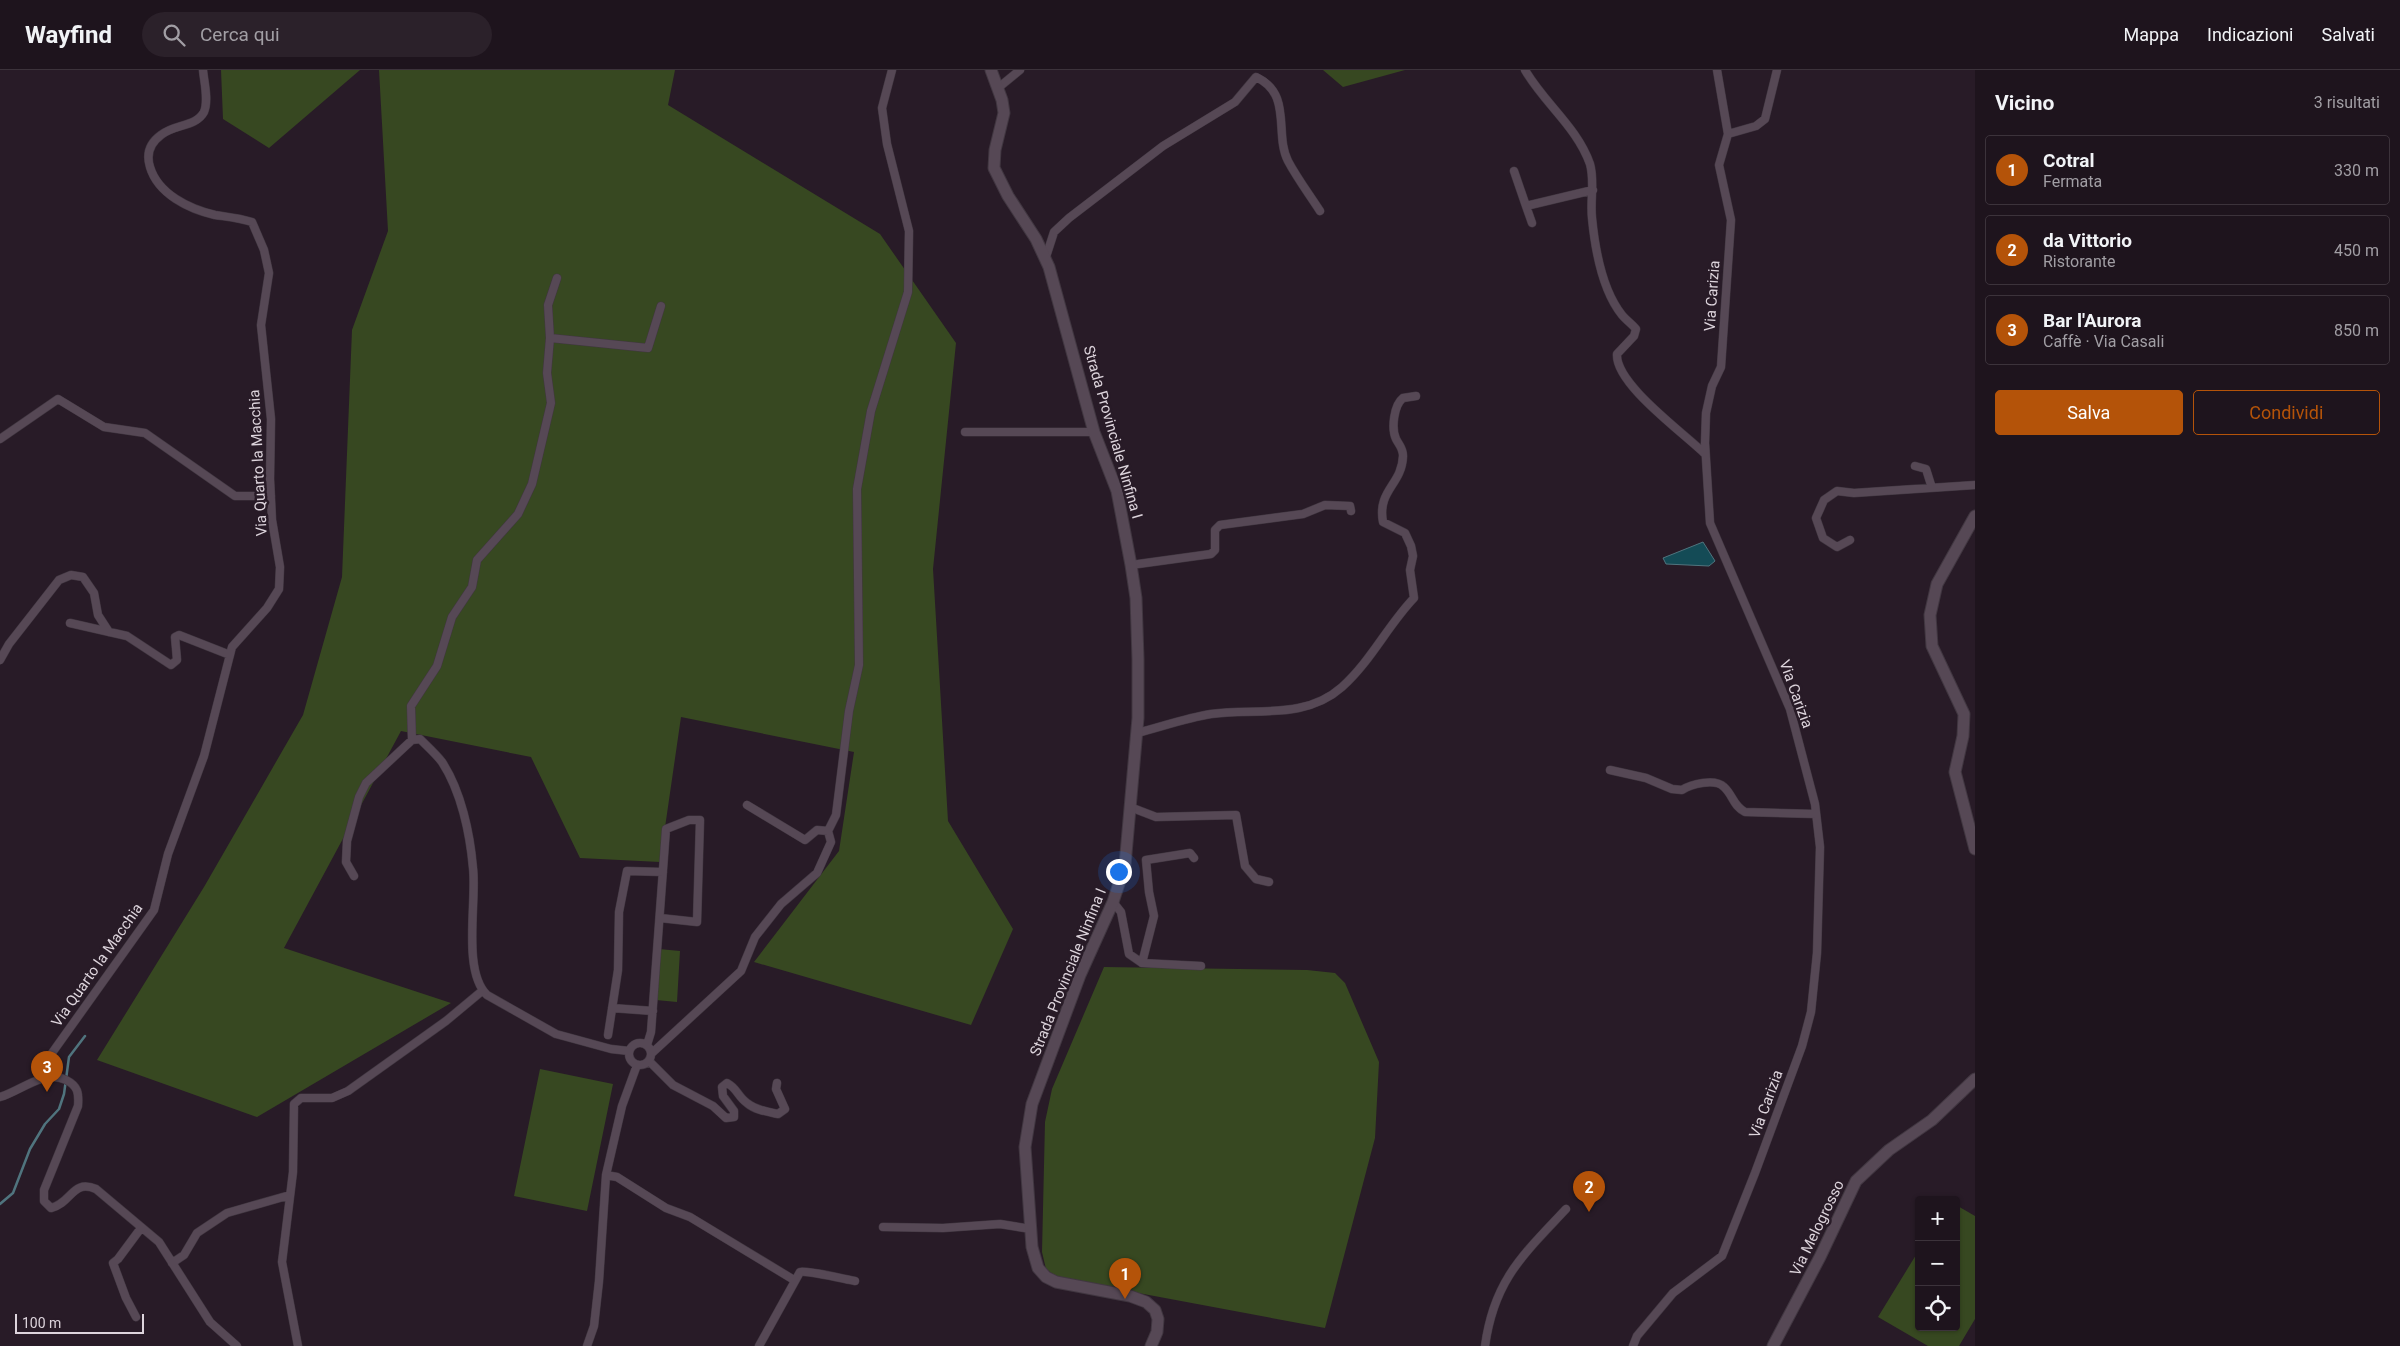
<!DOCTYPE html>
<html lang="it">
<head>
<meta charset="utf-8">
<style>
  body { margin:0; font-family:Roboto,sans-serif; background:#2b212a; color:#f1f3f6 }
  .controls { position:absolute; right:15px; bottom:15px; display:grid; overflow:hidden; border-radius:5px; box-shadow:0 1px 4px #0004 }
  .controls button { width:45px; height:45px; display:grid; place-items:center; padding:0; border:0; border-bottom:1px solid #3c333b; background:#1e141d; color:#f1f3f6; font:25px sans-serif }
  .scale { position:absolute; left:15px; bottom:12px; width:129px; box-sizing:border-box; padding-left:5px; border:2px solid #ddd4dc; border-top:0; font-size:14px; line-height:18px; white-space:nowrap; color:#ddd4dc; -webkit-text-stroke:4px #281b27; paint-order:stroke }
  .you { position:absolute; left:1118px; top:801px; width:18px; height:18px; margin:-12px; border:4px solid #fff; border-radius:50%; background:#1a73e8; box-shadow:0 0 0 8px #1a73e833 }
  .badge { display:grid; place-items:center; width:32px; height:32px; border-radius:50%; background:#b45309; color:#fff; font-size:16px; font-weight:700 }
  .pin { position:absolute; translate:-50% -41px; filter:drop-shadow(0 1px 2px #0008) }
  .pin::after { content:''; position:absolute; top:26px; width:18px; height:15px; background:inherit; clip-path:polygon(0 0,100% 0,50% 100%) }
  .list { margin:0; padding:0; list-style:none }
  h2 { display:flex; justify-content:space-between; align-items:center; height:65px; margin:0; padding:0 20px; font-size:21px }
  h2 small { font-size:16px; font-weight:400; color:#a19ea4 }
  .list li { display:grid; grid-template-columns:32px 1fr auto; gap:15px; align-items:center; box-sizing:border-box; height:70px; margin:0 10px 10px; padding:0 10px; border:1px solid #3c333b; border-radius:5px }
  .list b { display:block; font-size:19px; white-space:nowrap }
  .list p { margin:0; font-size:16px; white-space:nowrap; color:#a19ea4 }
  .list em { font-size:16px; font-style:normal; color:#a19ea4 }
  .actions { display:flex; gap:10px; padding:15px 20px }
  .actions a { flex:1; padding:11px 0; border:1px solid #b45309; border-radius:5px; text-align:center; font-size:18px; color:#b45309 }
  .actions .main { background:#b45309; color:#fff }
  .icon { flex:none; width:28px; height:28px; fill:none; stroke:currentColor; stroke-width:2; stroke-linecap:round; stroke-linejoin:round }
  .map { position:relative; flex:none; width:1975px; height:1276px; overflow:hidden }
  header { display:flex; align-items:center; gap:30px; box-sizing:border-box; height:70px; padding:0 25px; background:#1e141d; border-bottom:1px solid #3c333b }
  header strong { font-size:24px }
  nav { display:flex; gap:28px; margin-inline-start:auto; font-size:18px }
  .search { width:350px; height:45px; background:#2b212a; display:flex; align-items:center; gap:12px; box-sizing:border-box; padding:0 18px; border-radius:28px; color:#a19ea4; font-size:19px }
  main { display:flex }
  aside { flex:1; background:#1e141d }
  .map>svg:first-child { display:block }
</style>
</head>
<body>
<header>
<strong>Wayfind</strong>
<div class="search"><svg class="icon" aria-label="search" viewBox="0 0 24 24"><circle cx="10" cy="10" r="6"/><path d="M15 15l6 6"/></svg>Cerca qui</div>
<nav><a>Mappa</a><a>Indicazioni</a><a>Salvati</a></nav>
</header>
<main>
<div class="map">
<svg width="1975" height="1276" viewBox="0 0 1975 1276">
  <rect width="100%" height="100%" fill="#281b27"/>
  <!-- green -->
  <path fill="#374821" d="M 221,0 L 360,0 L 269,78 L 223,49 Z
    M 379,0 L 675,0 L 668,35 L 880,164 L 956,273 L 933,499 L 948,751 L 1013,859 L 971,955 L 754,892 L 839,781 L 854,682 L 681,647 L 660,792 L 580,788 L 531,687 L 401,661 L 284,878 L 451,933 L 257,1047 L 97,990 L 204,817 L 303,645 L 342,507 L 352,260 L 388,161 Z
    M 1323,0 L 1405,0 L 1343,17 Z
    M 659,879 L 680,881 L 677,932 L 656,930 Z
    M 1104,897 L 1307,900 L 1335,903 L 1345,913 L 1379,992 L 1375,1068 L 1325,1258 L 1058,1208 L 1046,1199 L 1042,1182 L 1045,1052 L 1052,1019 Z
    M 540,999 L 613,1014 L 587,1141 L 514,1126 Z
    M 1956,1135 L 1975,1146 L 1975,1249 L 1959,1276 L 1928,1276 L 1878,1247 L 1919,1180 L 1919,1257 L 1956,1257 Z"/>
  <!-- water -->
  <path fill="#144b56" stroke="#50747e" d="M 1703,472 L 1715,491 L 1709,496 L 1666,494 L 1663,488 Z"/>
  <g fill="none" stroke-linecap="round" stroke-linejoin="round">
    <!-- stream -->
    <path stroke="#50747e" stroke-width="2.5" d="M 0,1134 L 13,1123 L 30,1079 L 45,1054 L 59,1039 L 64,1024 L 69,987 L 85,966"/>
    <!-- street casing -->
    <g stroke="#413741" stroke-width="9">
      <path id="street" d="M 1525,0 C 1544,33 1577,57 1590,94 C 1595,112 1590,129 1592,148 C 1595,179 1602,220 1622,245 C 1626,250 1632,254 1636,259 L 1634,266 L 1617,284 C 1615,314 1684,363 1705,384
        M 1717,0 L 1728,64
        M 998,18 L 1020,0
        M 1514,101 L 1526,136 L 1593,120
        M 1526,136 L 1532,153
        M 1045,190 L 1054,162 L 1069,148 L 1163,76 L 1235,32 L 1256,7 C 1293,24 1274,64 1288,91 C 1297,108 1309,124 1320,141
        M 550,268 L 548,235 L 557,208
        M 965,362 L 1094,362
        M 0,369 L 58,329 L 104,357 L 145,363 L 235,426 L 271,426
        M 1915,396 L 1926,399 L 1932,418
        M 1850,470 L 1837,477 L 1823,468 L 1816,448 L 1824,430 L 1837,421 L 1854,423 L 1975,415
        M 1131,495 L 1211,484 L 1215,480 L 1215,460 L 1220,455 L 1303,444 L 1325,435 L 1350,436 L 1351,441
        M 70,553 L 127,566 L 171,595 L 177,590 L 175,567 L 179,565 L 230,585
        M 0,590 L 9,574 L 59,510 L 71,505 L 83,507 L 94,523 L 98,545 L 109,562
        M 1137,663 C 1161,657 1186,648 1211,644 C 1256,638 1305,650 1342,617 C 1371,591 1388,555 1414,528 L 1410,500 L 1413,486 L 1411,476 L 1405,463 L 1383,452 C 1377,420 1402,415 1403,386 C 1403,378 1399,375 1396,369 C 1391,358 1394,335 1403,328 L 1416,326
        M 412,670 L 411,636 L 437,596 L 452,547 L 472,517 L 477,490 L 518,444 L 532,414 L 551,333 L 547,303 L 550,268 L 648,278 L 661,236
        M 1610,700 L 1646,708 L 1672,719 L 1682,720 C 1691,714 1715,708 1724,717 C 1733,725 1733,736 1745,742 L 1816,744
        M 1130,737 L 1156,747 L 1236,745 L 1245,796 L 1256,809 L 1269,812
        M 828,761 L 836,745 L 849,641 L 859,595 L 857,419 L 871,341 L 908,222 L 909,161 L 887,74 L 882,38 L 892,0
        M 354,806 L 346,792 L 347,771 L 359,727 L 366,713 L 412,670 L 420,669 C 427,676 436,684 442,692 C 461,721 470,763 473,798 C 477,831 462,901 487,925 L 556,964 L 611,979 L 629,981
        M 1113,832 L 1121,842 L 1129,884 L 1142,893 L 1201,896
        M 1142,893 L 1154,846 L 1149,822 L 1146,790 L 1190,783 L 1194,788
        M 612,938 L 653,941
        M 608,965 L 618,900 L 619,842 L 627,801 L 663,802
        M629 984a11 11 0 1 1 22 0a11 11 0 1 1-22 0Z
        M 647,975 L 651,962 L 666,759 L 689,750 L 700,750 L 697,852 L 660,848
        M 652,983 L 741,901 L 755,867 L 781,834 L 817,803 L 831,772 L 828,761 L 817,760 L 805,770 L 747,735
        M 649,991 L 673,1015 L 713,1036 L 726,1048 L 734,1047 L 734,1041 L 723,1026 L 722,1017 L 727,1013 C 737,1018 738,1027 747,1033 C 755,1040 768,1042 778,1044 L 785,1039 L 776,1019 L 777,1013
        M 48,1006 L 52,983 L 154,840 L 168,784 L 204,686 L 232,577 L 267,538 L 279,519 L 280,497 L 272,450 L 270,409 L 271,349 L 261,255 L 269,203 L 264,180 L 252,152 C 239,148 228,147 215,145 C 189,139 158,124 150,97 C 146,84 150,73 161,65 C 174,54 196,57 204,42 C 209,30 204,12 203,0
        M 0,1027 C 21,1021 44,999 66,1010 C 78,1016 79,1023 78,1036 L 44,1120 L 44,1131 L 51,1138 C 72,1133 72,1109 96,1119 L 159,1172 L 210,1252 L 237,1276
        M 606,1105 L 617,1107 L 666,1138 L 690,1147 L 794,1210
        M 883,1157 L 943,1158 L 1000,1154 L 1031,1159
        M 172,1193 L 184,1185 L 197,1163 L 227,1143 L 290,1125
        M 136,1247 L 126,1228 L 113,1193 L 118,1189 L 141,1158
        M 298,1276 L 282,1192 L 293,1102 L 294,1034 L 301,1028 L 332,1028 L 348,1021 L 446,951 L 482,921
        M 587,1276 L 594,1256 L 599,1211 L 606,1105 L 622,1036 L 637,995
        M 759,1276 L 800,1202 C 807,1200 844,1209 855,1211
        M 1485,1276 C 1494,1210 1523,1185 1566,1139
        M 1633,1276 L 1637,1266 L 1673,1223 L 1722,1186 L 1755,1103 L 1802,976 L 1811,942 L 1817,883 L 1820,777 L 1815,734 L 1790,639 L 1710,453 L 1705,373 L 1706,343 L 1712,316 L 1721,297 L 1731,150 L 1719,95 L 1728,64 L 1756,56 L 1765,49 L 1777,0"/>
    </g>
    <!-- secondary casing -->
    <g stroke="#413741" stroke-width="13">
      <path id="secondary" d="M 991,0 L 1002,30 L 1004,43 L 995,80 L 994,98 L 1008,126 L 1036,169 L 1049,197 L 1094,362 L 1117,421 L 1131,495 L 1136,528 L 1138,589 L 1138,648 L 1125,795 L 1113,832 L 1080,905 L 1032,1034 L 1025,1077 L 1032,1177 L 1038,1198 L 1046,1207 L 1056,1212 L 1130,1226 L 1146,1232 L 1155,1240 L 1158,1249 L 1157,1262 L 1151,1276
        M 1975,446 L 1937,514 L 1930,545 L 1932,576 L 1964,644 L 1963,666 L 1955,702 L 1975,779
        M 1773,1276 L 1820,1187 L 1856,1111 L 1889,1080 L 1932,1050 L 1975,1009"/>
    </g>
    <!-- street -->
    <use href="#street" stroke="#564855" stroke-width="8"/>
    <!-- secondary -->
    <use href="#secondary" stroke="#564855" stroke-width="11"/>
  </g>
  <g text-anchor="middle" stroke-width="5" stroke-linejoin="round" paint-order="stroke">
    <!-- street labels -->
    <g font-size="15" fill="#ddd4dc" stroke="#281b27">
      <text transform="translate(1712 226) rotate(-86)" y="5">Via Carizia</text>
      <text transform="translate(1113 362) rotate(74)" y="5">Strada Provinciale Ninfina I</text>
      <text transform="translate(258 393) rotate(-93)" y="5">Via Quarto la Macchia</text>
      <text transform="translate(1796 624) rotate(70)" y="5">Via Carizia</text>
      <text transform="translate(97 895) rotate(-55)" y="5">Via Quarto la Macchia</text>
      <text transform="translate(1068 902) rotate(-68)" y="5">Strada Provinciale Ninfina I</text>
      <text transform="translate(1766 1034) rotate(-70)" y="5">Via Carizia</text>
      <text transform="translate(1817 1158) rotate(-64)" y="5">Via Melogrosso</text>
    </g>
  </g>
</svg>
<div class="controls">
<button>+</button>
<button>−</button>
<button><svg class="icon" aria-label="locate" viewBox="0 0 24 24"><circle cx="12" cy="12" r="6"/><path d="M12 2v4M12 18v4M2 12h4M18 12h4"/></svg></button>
</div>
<div class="scale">100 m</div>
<div class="you"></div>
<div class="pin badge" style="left:1125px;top:1229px">1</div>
<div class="pin badge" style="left:1589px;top:1142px">2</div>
<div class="pin badge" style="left:47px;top:1022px">3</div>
</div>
<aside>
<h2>Vicino<small>3 risultati</small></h2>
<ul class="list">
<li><span class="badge">1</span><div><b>Cotral</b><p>Fermata</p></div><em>330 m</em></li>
<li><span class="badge">2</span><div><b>da Vittorio</b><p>Ristorante</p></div><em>450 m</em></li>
<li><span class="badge">3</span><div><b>Bar l'Aurora</b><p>Caffè · Via Casali</p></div><em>850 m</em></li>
</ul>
<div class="actions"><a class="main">Salva</a><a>Condividi</a></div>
</aside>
</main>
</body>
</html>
